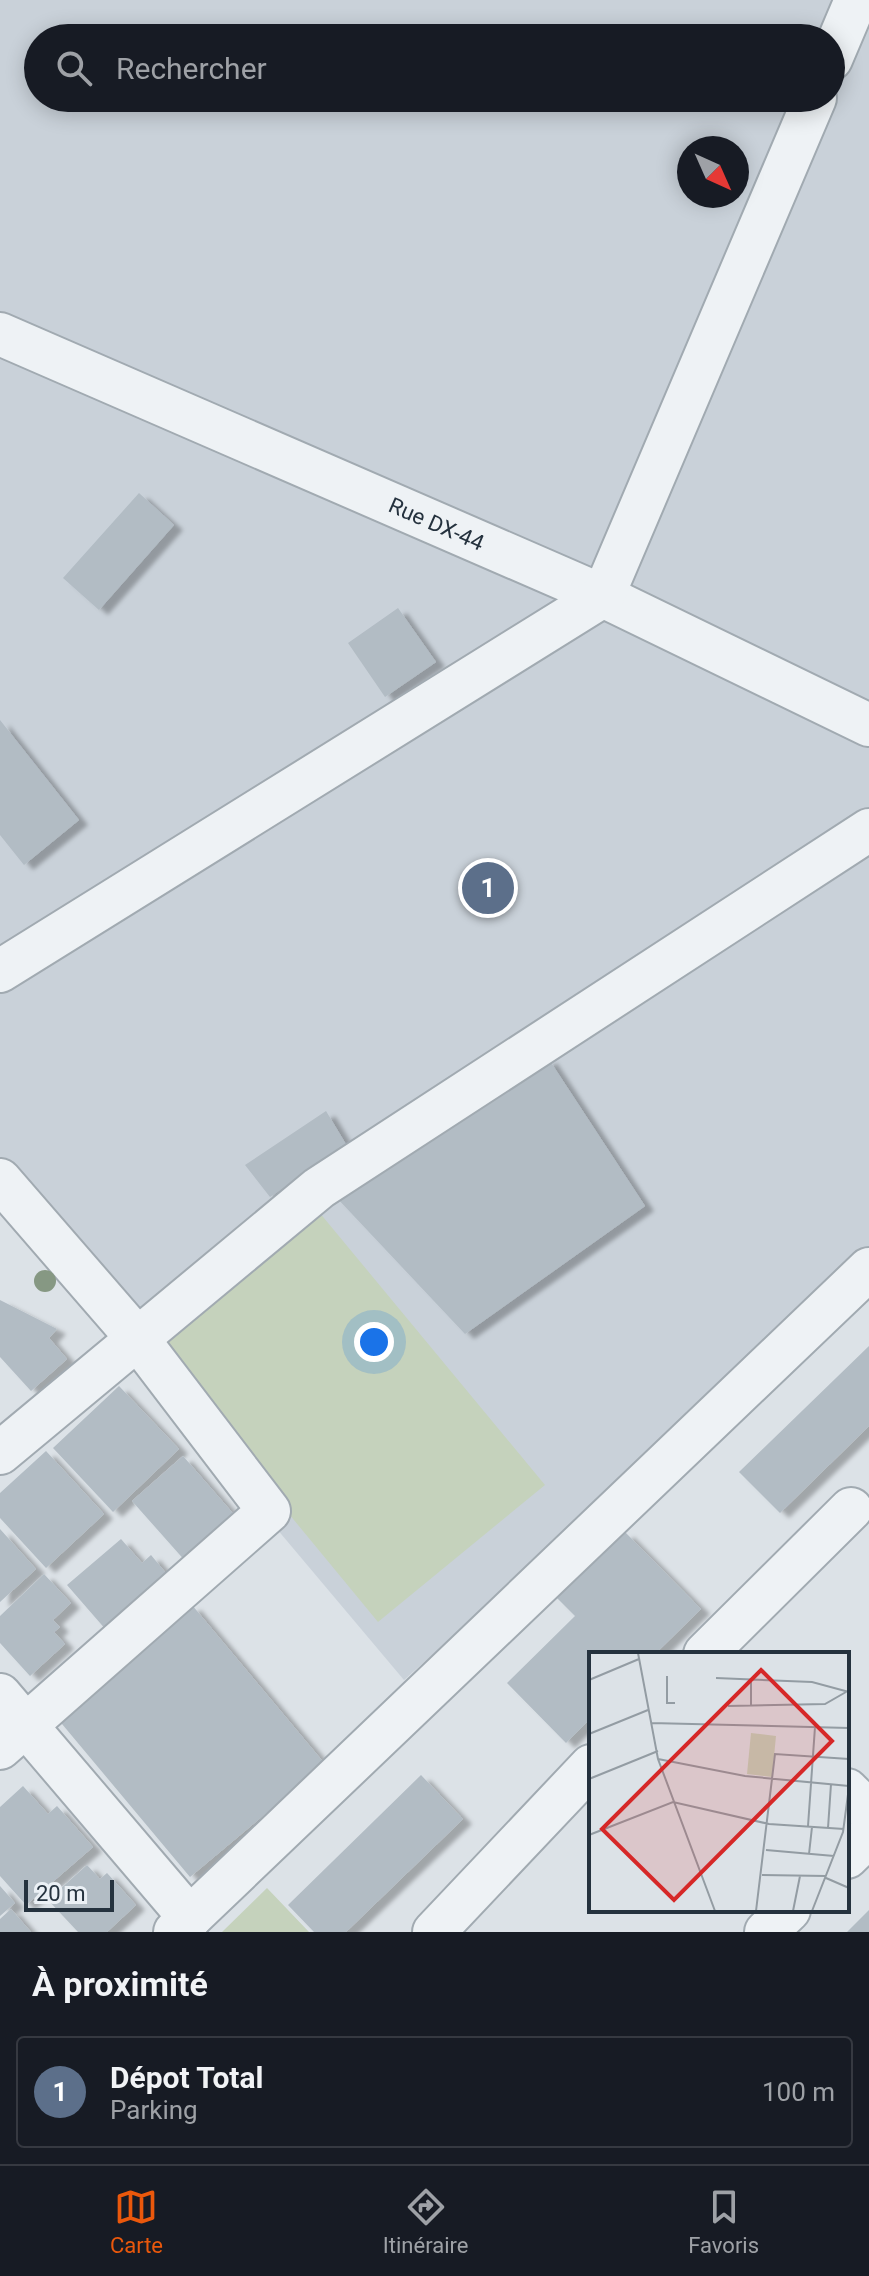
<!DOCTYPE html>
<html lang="fr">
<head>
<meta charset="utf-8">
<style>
  body { margin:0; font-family:Roboto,sans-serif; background:#242831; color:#f1f3f6 }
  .compass { position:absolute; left:677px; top:136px; width:72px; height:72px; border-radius:50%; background:#171b24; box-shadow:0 4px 20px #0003; rotate:135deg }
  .scale { position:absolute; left:24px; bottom:20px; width:90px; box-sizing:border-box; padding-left:8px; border:4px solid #25323e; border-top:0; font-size:22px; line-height:28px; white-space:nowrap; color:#25323e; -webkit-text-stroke:6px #ebf0f5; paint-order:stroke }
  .you { position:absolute; left:374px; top:1342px; width:28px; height:28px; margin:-20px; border:6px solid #fff; border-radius:50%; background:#1a73e8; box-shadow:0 0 0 12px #1a73e833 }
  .badge { display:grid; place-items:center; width:52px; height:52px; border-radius:50%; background:#ea580c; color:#fff; font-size:26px; font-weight:700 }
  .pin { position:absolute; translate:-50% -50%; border:4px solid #fff; box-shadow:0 2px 8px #0006 }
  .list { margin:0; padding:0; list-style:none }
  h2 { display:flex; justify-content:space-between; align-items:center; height:104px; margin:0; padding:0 32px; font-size:34px }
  h2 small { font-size:26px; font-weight:400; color:#9ea1a6 }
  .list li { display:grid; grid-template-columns:52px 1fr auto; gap:24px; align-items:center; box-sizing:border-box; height:112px; margin:0 16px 16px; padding:0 16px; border:2px solid #363941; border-radius:8px }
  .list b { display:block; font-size:30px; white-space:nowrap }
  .list p { margin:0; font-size:26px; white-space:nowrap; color:#9ea1a6 }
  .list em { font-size:26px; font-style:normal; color:#9ea1a6 }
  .icon { flex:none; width:44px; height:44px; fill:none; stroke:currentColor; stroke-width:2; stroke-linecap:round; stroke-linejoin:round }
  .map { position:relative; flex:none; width:869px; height:1932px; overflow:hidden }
  .search { position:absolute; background:#171b24; box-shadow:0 4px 20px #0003; left:24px; right:24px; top:24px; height:88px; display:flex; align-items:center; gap:20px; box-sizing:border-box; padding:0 28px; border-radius:44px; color:#9ea1a6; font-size:30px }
  .sheet { height:232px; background:#171b24 }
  nav { display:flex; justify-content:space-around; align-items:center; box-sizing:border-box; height:112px; border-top:2px solid #363941; background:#171b24; font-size:22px; color:#9ea1a6 }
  nav a { display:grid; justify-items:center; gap:4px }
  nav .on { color:#ea580c }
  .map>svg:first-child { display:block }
</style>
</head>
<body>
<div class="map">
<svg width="869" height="1932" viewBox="0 0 869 1932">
  <defs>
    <filter id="shadow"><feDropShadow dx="9" dy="5" stdDeviation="2" flood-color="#0004"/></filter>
  </defs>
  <rect width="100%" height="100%" fill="#dce2e7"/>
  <!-- built -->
  <path fill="#c9d1d9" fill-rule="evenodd" d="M 0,0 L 869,0 L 869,1267 L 404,1680 L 0,1200 ZM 38,38 L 831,38 L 831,98 L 38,98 ZM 689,148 L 737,148 L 737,196 L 689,196 Z"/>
  <!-- green -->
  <path fill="#c5d2bc" d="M 319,1212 L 545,1485 L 378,1622 L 153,1349 Z
    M 267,1888 L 309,1932 L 222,1932 Z"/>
  <!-- building -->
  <path fill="#b2bcc4" filter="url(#shadow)" d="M 139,493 L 174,525 L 99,610 L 63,578 Z
    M 398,608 L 436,662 L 385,697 L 348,643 Z
    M 0,720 L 79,820 L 24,865 L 0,835 Z
    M 548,1058 L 645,1206 L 465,1334 L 336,1197 Z
    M 326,1111 L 347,1146 L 270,1197 L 245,1165 Z
    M 0,1300 L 57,1329 L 49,1338 L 67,1359 L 31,1391 L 0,1357 Z
    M 869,1346 L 869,1426 L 780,1513 L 739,1472 Z
    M 119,1386 L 179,1449 L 113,1512 L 53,1448 Z
    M 46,1451 L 104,1514 L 46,1568 L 0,1518 L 0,1493 Z
    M 183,1456 L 237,1518 L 187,1563 L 132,1501 Z
    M 0,1529 L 36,1569 L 0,1602 Z
    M 625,1532 L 701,1609 L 655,1654 L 591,1654 L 591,1718 L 566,1743 L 507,1683 L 575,1616 L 557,1598 Z
    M 121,1539 L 142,1563 L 151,1555 L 170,1578 L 107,1631 L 67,1585 Z
    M 44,1574 L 71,1603 L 53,1620 L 60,1627 L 54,1632 L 65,1644 L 30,1676 L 0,1643 L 0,1616 Z
    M 192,1605 L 325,1764 L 190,1877 L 57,1718 Z
    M 421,1775 L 463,1819 L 346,1932 L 314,1932 L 288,1905 Z
    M 23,1786 L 48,1814 L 57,1806 L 93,1847 L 26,1905 L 0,1876 L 0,1807 Z
    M 87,1865 L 100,1879 L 107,1873 L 136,1905 L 107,1932 L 78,1932 L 48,1900 Z
    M 0,1886 L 15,1903 L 0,1916 Z
    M 11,1909 L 31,1932 L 0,1932 L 0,1919 Z
    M 869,1910 L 869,1932 L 847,1932 Z"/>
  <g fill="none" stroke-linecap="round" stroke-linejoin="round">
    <!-- minor casing -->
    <g stroke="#a1aab1" stroke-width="46">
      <g id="minor">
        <path d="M 831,59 L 856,0"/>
        <path id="s1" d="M 0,334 L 603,596 L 869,725"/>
        <path d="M 0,971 L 603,596 L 815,98"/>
        <path d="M 0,1180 L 137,1338 L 269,1511 L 0,1748"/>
        <path d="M 0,1453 L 319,1188 L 869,830"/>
        <path d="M 705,1654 L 851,1509"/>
        <path d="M 0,1695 L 190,1918"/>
        <path d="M 847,1790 L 869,1812"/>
        <path d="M 847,1857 L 869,1836"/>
        <path d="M 175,1932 L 869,1269"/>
        <path d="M 434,1932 L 591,1766"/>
        <path d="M 766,1932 L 789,1910"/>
      </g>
    </g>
    <!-- minor -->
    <use href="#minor" stroke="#eef2f5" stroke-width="42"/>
  </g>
  <!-- trees -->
  <circle fill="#869883" cx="45" cy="1281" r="11"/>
  <g text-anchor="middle" stroke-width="7" stroke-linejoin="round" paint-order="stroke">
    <!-- street labels -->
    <g font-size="22" fill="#25323e" stroke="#ebf0f5">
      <text dy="8" stroke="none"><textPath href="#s1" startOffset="476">Rue DX-44</textPath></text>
    </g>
  </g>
  <!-- overview -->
  <g transform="translate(589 1652)">
    <rect width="260" height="260" fill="#dce2e7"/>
    <path d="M 162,81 L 187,84 L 183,125 L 158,122 Z" fill="#c5d2bc"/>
    <path fill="none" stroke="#939ca3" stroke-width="2" d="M 7,1 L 87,1M 49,1 L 69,107 L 126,259M 78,24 L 78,51 L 86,51M 127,26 L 223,30 L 260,40M 162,26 L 162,54M 0,28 L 50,7M 139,54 L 236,52 L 257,40M 62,71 L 260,76M 0,82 L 59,58M 69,107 L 156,124 L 260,134M 0,127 L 69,99M 219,174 L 226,75M 239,176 L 242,132M 0,183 L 84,150 L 180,172 L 255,177M 177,198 L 245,204M 220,202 L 223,175M 173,223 L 237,224M 237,226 L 260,236M 167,259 L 186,102 L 260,107M 204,259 L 211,224M 223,259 L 254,180 L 260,135"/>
    <path fill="#d62828" fill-opacity="0.15" stroke="#d62828" stroke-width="4" d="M 172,18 L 243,89 L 85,248 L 13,177 Z"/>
    <rect width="260" height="260" fill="none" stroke="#25323e" stroke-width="4"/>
  </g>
</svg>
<svg class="compass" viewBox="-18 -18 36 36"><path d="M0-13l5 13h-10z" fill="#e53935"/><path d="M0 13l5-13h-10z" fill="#9ea1a6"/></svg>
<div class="scale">20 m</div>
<div class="you"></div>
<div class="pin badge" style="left:488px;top:888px;background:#5c6f8a">1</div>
<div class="search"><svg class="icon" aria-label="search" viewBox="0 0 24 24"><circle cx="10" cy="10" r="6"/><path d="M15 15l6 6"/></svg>Rechercher</div>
</div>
<section class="sheet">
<h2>À proximité<small></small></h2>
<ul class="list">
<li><span class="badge" style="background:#5c6f8a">1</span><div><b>Dépot Total</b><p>Parking</p></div><em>100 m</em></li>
</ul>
</section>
<nav>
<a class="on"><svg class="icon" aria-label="map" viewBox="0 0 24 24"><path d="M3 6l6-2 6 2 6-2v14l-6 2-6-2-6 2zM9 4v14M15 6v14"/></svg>Carte</a>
<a><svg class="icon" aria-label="directions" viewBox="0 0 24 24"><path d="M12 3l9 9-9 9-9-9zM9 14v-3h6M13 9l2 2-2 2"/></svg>Itinéraire</a>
<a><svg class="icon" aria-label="saved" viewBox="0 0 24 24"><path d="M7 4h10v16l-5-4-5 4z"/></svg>Favoris</a>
</nav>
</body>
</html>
